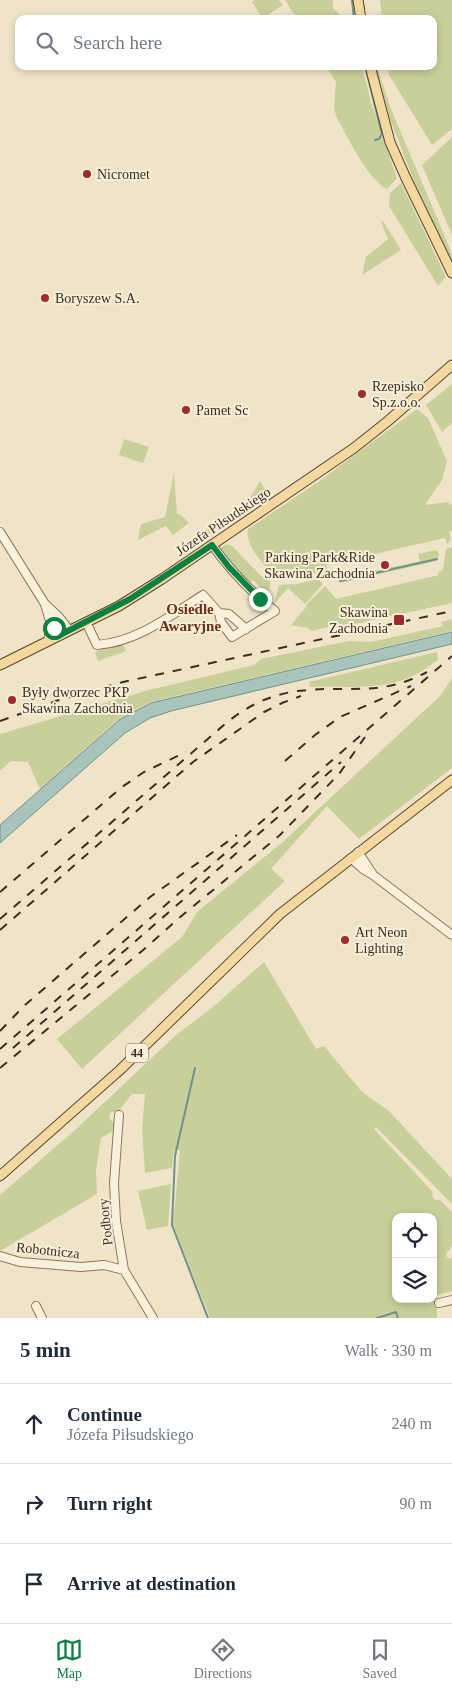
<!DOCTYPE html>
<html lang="en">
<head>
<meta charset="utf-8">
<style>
  body { margin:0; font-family:"Times New Roman",serif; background:#f2f2f3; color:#1f2937 }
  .controls { position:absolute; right:15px; bottom:15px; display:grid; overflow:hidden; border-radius:10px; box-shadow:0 2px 8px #0003 }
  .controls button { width:45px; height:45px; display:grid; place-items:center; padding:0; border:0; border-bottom:1px solid #e0e1e3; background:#fff; color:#1f2937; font:25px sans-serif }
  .stop { position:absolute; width:15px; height:15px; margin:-11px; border:4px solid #0b8043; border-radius:50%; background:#fff }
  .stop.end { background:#0b8043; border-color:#fff; box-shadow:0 1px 5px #0008 }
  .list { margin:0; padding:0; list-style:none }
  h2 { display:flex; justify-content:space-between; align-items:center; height:65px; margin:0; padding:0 20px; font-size:21px }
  h2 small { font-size:16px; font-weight:400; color:#747a83 }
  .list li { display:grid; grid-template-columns:32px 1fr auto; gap:15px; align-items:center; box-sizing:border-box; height:80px; padding:0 20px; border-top:1px solid #e0e1e3 }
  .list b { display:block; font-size:19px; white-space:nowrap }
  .list p { margin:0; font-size:16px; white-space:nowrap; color:#747a83 }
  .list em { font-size:16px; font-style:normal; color:#747a83 }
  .icon { flex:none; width:28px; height:28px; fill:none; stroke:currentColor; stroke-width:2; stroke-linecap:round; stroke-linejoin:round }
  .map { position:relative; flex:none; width:452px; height:1318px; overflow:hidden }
  .search { position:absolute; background:#fff; box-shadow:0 2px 8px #0003; left:15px; right:15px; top:15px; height:55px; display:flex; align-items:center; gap:12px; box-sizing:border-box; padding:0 18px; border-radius:10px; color:#747a83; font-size:19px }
  .sheet { height:305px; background:#fff }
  nav { display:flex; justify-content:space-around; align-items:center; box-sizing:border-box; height:70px; border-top:1px solid #e0e1e3; background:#fff; font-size:14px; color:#747a83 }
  nav a { display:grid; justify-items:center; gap:2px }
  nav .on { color:#0b8043 }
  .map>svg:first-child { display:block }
</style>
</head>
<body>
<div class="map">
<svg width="452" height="1318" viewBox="0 0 452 1318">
  <rect width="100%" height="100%" fill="#f0e4c8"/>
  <!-- green -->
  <path fill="#c9cf9b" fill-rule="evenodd" d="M 255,0 L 279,0 L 283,5 L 269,14 L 272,19 L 263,19 L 252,2 Z
    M 285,0 L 333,0 L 333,8 L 344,19 L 297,19 Z
    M 380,0 L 452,0 L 452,129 L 432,145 L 389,75 L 388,66 L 433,66 L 433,19 L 382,19 Z
    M 326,66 L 362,66 L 371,102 L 397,178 L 387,189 C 367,179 347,136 336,116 L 334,108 L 336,82 Z
    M 374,66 L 377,66 L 390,107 L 446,239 L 452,255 L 452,263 L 416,186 L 388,114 Z
    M 452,137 L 452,235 L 422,165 Z
    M 401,183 L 446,277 L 438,286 L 389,206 L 390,193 Z
    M 383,221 L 401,250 L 362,275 L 366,257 L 388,239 L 381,222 Z
    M 452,384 L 452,423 L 442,432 L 426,405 Z
    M 417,409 L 428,418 L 447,461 L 442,480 L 425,505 L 447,502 L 452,505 L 452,531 L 449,532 L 451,539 L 450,542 L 447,544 L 445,538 L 326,565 L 327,568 L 320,570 L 320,572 L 293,578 L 292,575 C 287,575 281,575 276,573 C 263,568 244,542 248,529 L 318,482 Z
    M 124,439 L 149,447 L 143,463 L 119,455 Z
    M 174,472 L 177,514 L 181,515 L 189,523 L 173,535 L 166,526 L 138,540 L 141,524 L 165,517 Z
    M 260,481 L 269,497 L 185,555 L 180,547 L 247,503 Z
    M 227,544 L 232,546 L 261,576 L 271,582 C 269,589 270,594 266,599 L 257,592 L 261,588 L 253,580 L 248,584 L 218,549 Z
    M 452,547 L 452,603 L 336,628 L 333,626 L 312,631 L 307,628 L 291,625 L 307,606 L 306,605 L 325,586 L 336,599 L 439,575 L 438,573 L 443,569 L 446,549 Z
    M 436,550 L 439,554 L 437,561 L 340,583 L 339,579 L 420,561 L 418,554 Z
    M 318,579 L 323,584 L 305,604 L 288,588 L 274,604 L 279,585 L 297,584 Z
    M 452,619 L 452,631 L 151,702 L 117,720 L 40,789 L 28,762 L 11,761 L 0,771 L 0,734 L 149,690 L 254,665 L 261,659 L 349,641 L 371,642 L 443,626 L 441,622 Z
    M 122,642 L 126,651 L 98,661 L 95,652 Z
    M 437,652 L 438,660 C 430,665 423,671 415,675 C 384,691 343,686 310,687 L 309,682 Z
    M 452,678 L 452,768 L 359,839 L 327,806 L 271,869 L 285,881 L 82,1069 L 57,1039 L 182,937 L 197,912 L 284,841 L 440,696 Z
    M 264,962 L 316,1049 L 324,1046 L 362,1092 L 389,1111 L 452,1179 L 452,1204 L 376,1127 L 374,1129 L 432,1191 L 433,1198 L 436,1200 L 440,1200 L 452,1212 L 452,1246 L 446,1254 L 448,1259 L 452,1258 L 452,1291 L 437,1295 L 437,1318 L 210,1318 L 173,1225 L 180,1150 L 174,1151 L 172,1168 L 145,1173 L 142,1129 L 145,1094 L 132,1094 L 118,1112 L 111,1112 L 109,1118 L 114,1123 L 114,1130 L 101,1138 L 96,1170 L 97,1194 L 0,1251 L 0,1195 L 75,1130 L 176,1035 L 213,1007 ZM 396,1217 L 433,1217 L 433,1299 L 396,1299 Z
    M 171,1184 L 168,1226 L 147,1230 L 138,1191 Z"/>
  <!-- water -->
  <path fill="#a9c4bc" stroke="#6f938a" d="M 452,632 L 452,644 L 171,711 L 150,718 L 125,733 L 0,843 L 0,825 L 119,720 L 151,703 Z"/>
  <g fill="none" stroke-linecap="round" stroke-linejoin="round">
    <!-- stream -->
    <path stroke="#6f938a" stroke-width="2" d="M 352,0 L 354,19
      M 362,0 L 364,8
      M 365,66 L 382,134 L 379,139 L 375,140
      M 375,66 L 378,79
      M 340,581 L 437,559
      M 195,1068 L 175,1156 L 172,1225 L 208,1318
      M 377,1318 L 396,1312 L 398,1318"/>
    <!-- minor casing -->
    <g stroke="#8d765c" stroke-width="10">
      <path id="minor" d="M 0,532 L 45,604 L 59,617 L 69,630
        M 45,604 L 51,624 L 48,641
        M 219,613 L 229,614 L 246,629
        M 86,622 L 97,645 C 137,642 170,616 203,595 L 219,613 L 221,622 L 232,637 L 275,611 C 251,592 230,570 212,545
        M 358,852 L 372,873
        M 351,858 L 363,869 L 373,875 L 452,935
        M 119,1115 L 114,1183 L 116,1221 L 124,1270 L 153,1318
        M 0,1256 L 20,1262 L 81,1267 L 104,1265 L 124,1270
        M 439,1303 L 452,1300
        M 36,1306 L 42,1318"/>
    </g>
    <!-- major casing -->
    <g stroke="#5b4430" stroke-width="11">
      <path id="major" d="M 358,0 L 361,19
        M 370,66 L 390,142 L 405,176 L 452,273
        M 0,665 L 119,606 L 162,579 L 354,448 L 388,421 L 452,365
        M 0,1176 L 120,1070 L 280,914 L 452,780"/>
    </g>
    <!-- minor -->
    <use href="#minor" stroke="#faf1dc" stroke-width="8"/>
    <!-- major -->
    <use href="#major" stroke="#f3d9a0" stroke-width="9"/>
    <!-- rail -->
    <path stroke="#3d2e20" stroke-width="2" stroke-dasharray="9 9" stroke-linecap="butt" d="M 0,721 L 59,700 L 123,682 L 452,611
      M 285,761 L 315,735 L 340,717 L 411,686
      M 0,892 L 122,787 L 144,772 L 186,752
      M 0,919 L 225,724 C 249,704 276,692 308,690 C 354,686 382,696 427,672
      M 0,930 L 193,762 L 264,712 L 282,703 L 301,696
      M 0,1031 L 25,1005 L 150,897 L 237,835
      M 13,1048 L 341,762
      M 0,1049 L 452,656
      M 0,1068 L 142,951 L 179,918 L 280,835 L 339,774 L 365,737"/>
  </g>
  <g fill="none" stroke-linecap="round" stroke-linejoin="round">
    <!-- route -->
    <path stroke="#0b8043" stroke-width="6" d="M 54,628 L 60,635 L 130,599 L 212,545 L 229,567 L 260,599"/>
  </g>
  <!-- markers -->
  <g fill="#9e2a2b" stroke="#f7eed8" stroke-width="2">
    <circle cx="87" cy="174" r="5"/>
    <circle cx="45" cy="298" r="5"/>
    <circle cx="362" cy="394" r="5"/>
    <circle cx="186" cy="410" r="5"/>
    <circle cx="385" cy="565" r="5"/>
    <rect x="393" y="614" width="12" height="12" rx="2.5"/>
    <circle cx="12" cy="700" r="5"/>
    <circle cx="345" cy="940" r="5"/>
  </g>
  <g text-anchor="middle" stroke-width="4" stroke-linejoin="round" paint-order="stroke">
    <!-- shield labels -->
    <rect fill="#f7eed8" stroke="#756857" stroke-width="1" x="126" y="1043.5" width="22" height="19" rx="4"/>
    <g font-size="12" font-weight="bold" fill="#3d2e20">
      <text x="137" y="1057">44</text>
    </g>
    <!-- poi labels -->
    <g font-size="14" fill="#3d2e20" stroke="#f7eed8" text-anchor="start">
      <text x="97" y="179">Nicromet</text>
      <text x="55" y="303">Boryszew S.A.</text>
      <text x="372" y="391">Rzepisko<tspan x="372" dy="16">Sp.z.o.o.</tspan></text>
      <text x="196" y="415">Pamet Sc</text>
      <text x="375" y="562" text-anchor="end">Parking Park&amp;Ride<tspan x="375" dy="16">Skawina Zachodnia</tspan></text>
      <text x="388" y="617" text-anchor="end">Skawina<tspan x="388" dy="16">Zachodnia</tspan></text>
      <text x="22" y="697">Były dworzec PKP<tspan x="22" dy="16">Skawina Zachodnia</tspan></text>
      <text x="355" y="937">Art Neon<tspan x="355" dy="16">Lighting</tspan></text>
    </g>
    <!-- street labels -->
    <g font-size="14" fill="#3d2e20" stroke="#f7eed8">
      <text transform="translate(223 521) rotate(-34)" y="5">Józefa Piłsudskiego</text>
      <text transform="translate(105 1222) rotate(-96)" y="5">Podbory</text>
      <text transform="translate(48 1250) rotate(6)" y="5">Robotnicza</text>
    </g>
    <!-- neighbourhood labels -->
    <g font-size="15" font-weight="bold" fill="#6b2e1e" stroke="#f7eed8">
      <text x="190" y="614">Osiedle<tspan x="190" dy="17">Awaryjne</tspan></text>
    </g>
  </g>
</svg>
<div class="controls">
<button><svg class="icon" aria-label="locate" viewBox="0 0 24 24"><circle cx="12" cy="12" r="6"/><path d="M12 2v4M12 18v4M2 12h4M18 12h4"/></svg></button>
<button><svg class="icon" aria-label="layers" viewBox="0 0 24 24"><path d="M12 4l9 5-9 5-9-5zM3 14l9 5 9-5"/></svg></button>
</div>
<div class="stop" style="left:54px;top:628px"></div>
<div class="stop end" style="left:260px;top:599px"></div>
<div class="search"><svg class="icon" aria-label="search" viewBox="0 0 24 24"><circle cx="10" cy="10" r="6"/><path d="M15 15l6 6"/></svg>Search here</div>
</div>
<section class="sheet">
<h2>5 min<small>Walk · 330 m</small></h2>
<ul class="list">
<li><svg class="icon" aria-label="ahead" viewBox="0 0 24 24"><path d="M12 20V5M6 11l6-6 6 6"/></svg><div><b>Continue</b><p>Józefa Piłsudskiego</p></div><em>240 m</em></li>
<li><svg class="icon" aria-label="right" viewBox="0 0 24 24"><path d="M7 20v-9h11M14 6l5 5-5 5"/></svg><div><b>Turn right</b></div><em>90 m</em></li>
<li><svg class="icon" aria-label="arrive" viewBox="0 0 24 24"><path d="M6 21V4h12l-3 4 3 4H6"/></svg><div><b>Arrive at destination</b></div></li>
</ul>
</section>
<nav>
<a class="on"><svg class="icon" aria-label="map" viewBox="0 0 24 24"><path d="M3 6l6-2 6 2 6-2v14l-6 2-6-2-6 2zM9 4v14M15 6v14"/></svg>Map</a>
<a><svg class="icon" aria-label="directions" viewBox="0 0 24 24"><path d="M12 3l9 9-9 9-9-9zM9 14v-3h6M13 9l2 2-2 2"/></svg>Directions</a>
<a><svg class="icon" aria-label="saved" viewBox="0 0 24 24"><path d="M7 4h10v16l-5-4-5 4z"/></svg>Saved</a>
</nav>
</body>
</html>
